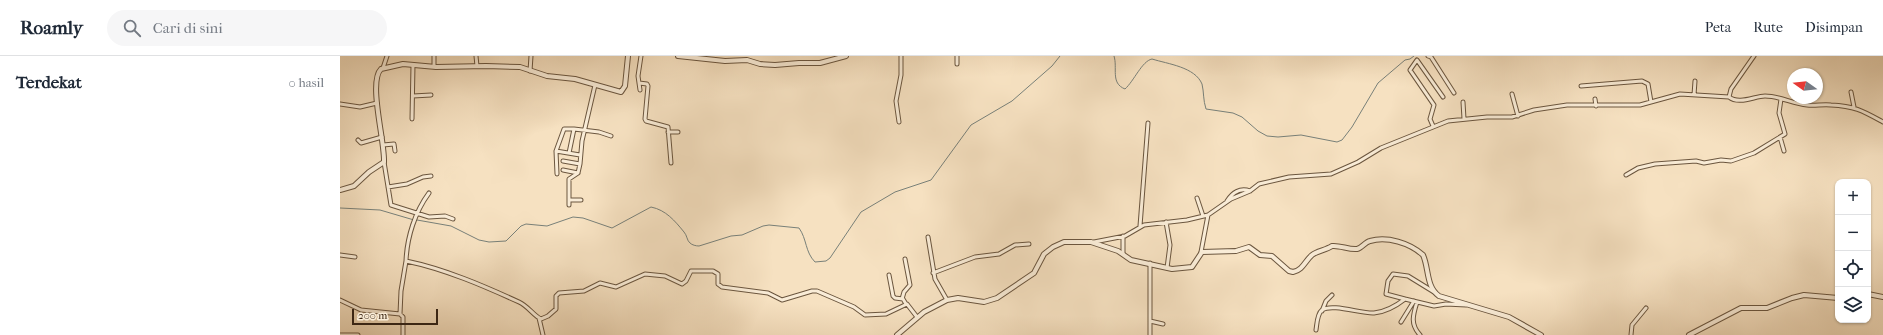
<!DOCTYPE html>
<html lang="id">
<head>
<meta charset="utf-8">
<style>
  body { margin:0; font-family:"IM FELL French Canon",serif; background:#f6f6f7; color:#1f2937 }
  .controls { position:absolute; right:12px; bottom:12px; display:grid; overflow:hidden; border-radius:8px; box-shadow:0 1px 3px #0004 }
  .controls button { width:36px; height:36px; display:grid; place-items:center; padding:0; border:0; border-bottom:1px solid #e0e1e3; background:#fff; color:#1f2937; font:20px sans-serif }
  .compass { position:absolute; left:1447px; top:12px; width:36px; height:36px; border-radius:50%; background:#fff; box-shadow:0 1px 3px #0004; rotate:285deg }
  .scale { position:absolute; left:12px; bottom:10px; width:86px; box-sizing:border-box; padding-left:4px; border:2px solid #3d2714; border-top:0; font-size:11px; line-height:14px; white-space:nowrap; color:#3d2714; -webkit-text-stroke:3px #f9ecd7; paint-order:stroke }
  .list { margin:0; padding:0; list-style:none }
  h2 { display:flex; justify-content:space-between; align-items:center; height:52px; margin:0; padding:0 16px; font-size:17px }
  h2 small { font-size:13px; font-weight:400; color:#747a83 }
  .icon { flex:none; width:22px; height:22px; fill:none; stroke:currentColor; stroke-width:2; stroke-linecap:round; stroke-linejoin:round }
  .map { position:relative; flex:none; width:1543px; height:279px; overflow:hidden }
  header { display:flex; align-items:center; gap:24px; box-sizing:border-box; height:56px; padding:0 20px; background:#fff; border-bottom:1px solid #e0e1e3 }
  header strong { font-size:19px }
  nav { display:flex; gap:22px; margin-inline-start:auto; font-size:14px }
  .search { width:280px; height:36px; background:#f6f6f7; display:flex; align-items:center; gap:10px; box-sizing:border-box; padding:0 14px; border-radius:22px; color:#747a83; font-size:15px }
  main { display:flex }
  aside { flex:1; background:#fff }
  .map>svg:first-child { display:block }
</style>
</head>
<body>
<header>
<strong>Roamly</strong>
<div class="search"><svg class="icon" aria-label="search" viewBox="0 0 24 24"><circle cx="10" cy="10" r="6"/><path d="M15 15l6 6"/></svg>Cari di sini</div>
<nav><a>Peta</a><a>Rute</a><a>Disimpan</a></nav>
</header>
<main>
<aside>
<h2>Terdekat<small>0 hasil</small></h2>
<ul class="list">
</ul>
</aside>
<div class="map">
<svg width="1543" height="279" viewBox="0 0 1543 279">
  <rect width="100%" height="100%" fill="#f6e1c1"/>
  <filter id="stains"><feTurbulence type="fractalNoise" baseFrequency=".005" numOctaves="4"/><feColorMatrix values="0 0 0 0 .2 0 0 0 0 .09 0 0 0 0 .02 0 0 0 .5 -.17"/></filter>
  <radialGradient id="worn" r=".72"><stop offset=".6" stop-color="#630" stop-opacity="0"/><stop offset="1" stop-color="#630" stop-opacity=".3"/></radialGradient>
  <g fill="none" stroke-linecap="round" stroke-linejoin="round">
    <!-- stream -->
    <path stroke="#788079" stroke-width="1" d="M 774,0 C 778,12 770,27 785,33 C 794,25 802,5 812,3 C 828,8 855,11 862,28 C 864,36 863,44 866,53 L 893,57 L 902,61 L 918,75 L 927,80 L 938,81 L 961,79 L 997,86 L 1002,84 L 1012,71 L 1038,27 L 1065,4 L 1070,3 L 1074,0
      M 0,152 L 40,154 L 74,164
      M 77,164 L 111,170 L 139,184 L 149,186 L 166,185 L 181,170 L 186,168 L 207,170 L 233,161 L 243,162 L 272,172 L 311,151 C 326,154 335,165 344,176 C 347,179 347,185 350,187 C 352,189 356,190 359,190 L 391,180 L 402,179 L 423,170 L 429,169 L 459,172 C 467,183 465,196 475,206 L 486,205 L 490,202 L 521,156 L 555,136 L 591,124 L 631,69 L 672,45 L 712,10 L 720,0"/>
    <!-- minor casing -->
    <g stroke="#6b563f" stroke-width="5">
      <path id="minor" d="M 94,0 L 94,10
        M 136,0 L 137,10
        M 617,0 L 617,8
        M 1088,0 L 1091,1 L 1114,37
        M 43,12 L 47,0
        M 190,15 L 191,0
        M 299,27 L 307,28 L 308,30 L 305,63 L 306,65 L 328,71 L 331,107
        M 1241,30 L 1302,25 L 1308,28 L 1311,46
        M 300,34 L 298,20 L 301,0
        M 1511,36 L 1514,51
        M 1172,38 L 1178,60
        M 1354,39 L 1355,25
        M 73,40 L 91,39
        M 1389,41 C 1399,49 1415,40 1425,40 C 1440,40 1453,48 1467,49 C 1475,50 1483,48 1491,49 C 1515,50 1523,55 1543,66
        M 1255,43 L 1256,50
        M 1123,46 L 1124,63
        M 0,48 L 20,51 L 37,47
        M 72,63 L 73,9
        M 559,66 L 556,45 L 561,19 L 561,0
        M 1093,70 L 1090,63 L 1094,49 L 1070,14 L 1077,4 L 1103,41
        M 328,76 L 338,76
        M 1440,81 L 1444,95
        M 18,84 L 21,87 L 42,81
        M 43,89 L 54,88 L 55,95
        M 216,95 L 224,73 L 234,73
        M 229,97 L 234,73 L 259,76 L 271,80
        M 223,105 L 240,108 L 242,85 L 255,29
        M 44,106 L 51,149 L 89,161 L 105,160 L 113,163
        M 223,114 L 238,117 L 240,108
        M 217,118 L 216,95 L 240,99
        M 1286,119 L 1298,112 L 1315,108 L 1356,105 L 1364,107 L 1381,104 L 1391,105 L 1414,97 L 1445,78 L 1439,57 L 1441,43
        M 48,131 L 67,128 L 83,121 L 91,120
        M 857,142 L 863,160
        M 229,144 L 241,144
        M 887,145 C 892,137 900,131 910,135
        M 229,149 L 229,123 L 238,117
        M 826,166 L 830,189 L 827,212
        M 800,170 L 808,67
        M 588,181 L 595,223 L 607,244
        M 754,186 L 785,180 L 804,169 L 847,164 L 868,159 L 891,143 L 910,135 L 919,128 L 949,121 L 991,118 L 1018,106 L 1041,92 L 1108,65 L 1147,61 L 1172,61 L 1194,54 L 1227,49 L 1300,49 L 1340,38 L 1389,41 L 1391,33 L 1414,0
        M 861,196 L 868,159
        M 783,198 L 783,180
        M 0,199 L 15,201
        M 66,205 C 67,181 75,156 89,137
        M 810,207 L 810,279
        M 593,217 L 635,201 L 659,198 L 675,189 L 689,188
        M 549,219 L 553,240 L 555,242 L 563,243 L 566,248
        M 562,243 L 564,236 L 570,229 L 565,203
        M 1065,243 L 1046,238 L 1048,225 L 1053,218 L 1068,220 L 1094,236
        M 0,244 L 21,254 L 60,258 L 63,261 L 63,279
        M 1077,246 C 1073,259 1070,268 1080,279
        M 982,255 L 986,245 L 992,239
        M 60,258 L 61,235 L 66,205 C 105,213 144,230 179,246 C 188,250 194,260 201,263 L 208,260 L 216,253 L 216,240 L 219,237 L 244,235 L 260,227 L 276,231 L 305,218 L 325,220 L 342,228 L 346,225 L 351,215 L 373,215 L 378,218 L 378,228 L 382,231 L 428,237 L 442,244 L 472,235 L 477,235 L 514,251 L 525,259 L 546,258 L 567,248 L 577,261
        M 199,262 L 203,279
        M 810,265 L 823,268
        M 1061,266 L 1074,245
        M 976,274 C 977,268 977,258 982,254 C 992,247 1022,258 1034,257 C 1045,256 1056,250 1065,243 L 1094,250 L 1106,248 L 1126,249
        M 0,279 L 18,279
        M 1291,279 L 1292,269 L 1306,252"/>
    </g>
    <!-- tertiary casing -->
    <g stroke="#6b563f" stroke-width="6">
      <path id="tertiary" d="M 338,0 L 385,5 L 407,4 L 420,8 L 435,9 L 459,7 L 480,7 L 506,0
        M 0,134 L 14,130 L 29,116 L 44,106 C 45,85 28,26 41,13 L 63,8 L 96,11 L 146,10 L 180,11 L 207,20 L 235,23 L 281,36 L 285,30 L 288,0
        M 1528,238 L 1543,241
        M 557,279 L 584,256 L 607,244 L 618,242 L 644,246 L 657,242 L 694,217 L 704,198 L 713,191 L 724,186 L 751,186 L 778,195 L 791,204 L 832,213 L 852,211 L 862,196 L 896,195 L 909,191 L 920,199 L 932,200 L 949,215 L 953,216 C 963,214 965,205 972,199 C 977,195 986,194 992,190 C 1000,189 1009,194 1017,193 C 1022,192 1025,186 1030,185 C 1047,180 1070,187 1083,199 C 1089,212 1086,231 1099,240 L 1169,261 L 1201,279
        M 1349,279 L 1401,252 L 1427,252 L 1452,242 L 1464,239 L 1498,242"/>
    </g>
    <!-- minor -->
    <use href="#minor" stroke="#f9ecd7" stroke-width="3"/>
    <!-- tertiary -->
    <use href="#tertiary" stroke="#f9ecd7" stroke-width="4"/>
  </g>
  <rect width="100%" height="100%" filter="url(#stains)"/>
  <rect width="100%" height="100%" fill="url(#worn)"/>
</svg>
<div class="controls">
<button>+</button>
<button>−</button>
<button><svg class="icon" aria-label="locate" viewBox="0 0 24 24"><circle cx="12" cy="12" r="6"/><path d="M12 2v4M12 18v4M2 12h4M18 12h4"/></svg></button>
<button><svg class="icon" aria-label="layers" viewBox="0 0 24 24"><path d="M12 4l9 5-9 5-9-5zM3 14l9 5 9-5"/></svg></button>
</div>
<svg class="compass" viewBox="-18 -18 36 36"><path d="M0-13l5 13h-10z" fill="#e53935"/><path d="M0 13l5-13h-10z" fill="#747a83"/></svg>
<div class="scale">200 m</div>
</div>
</main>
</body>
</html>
